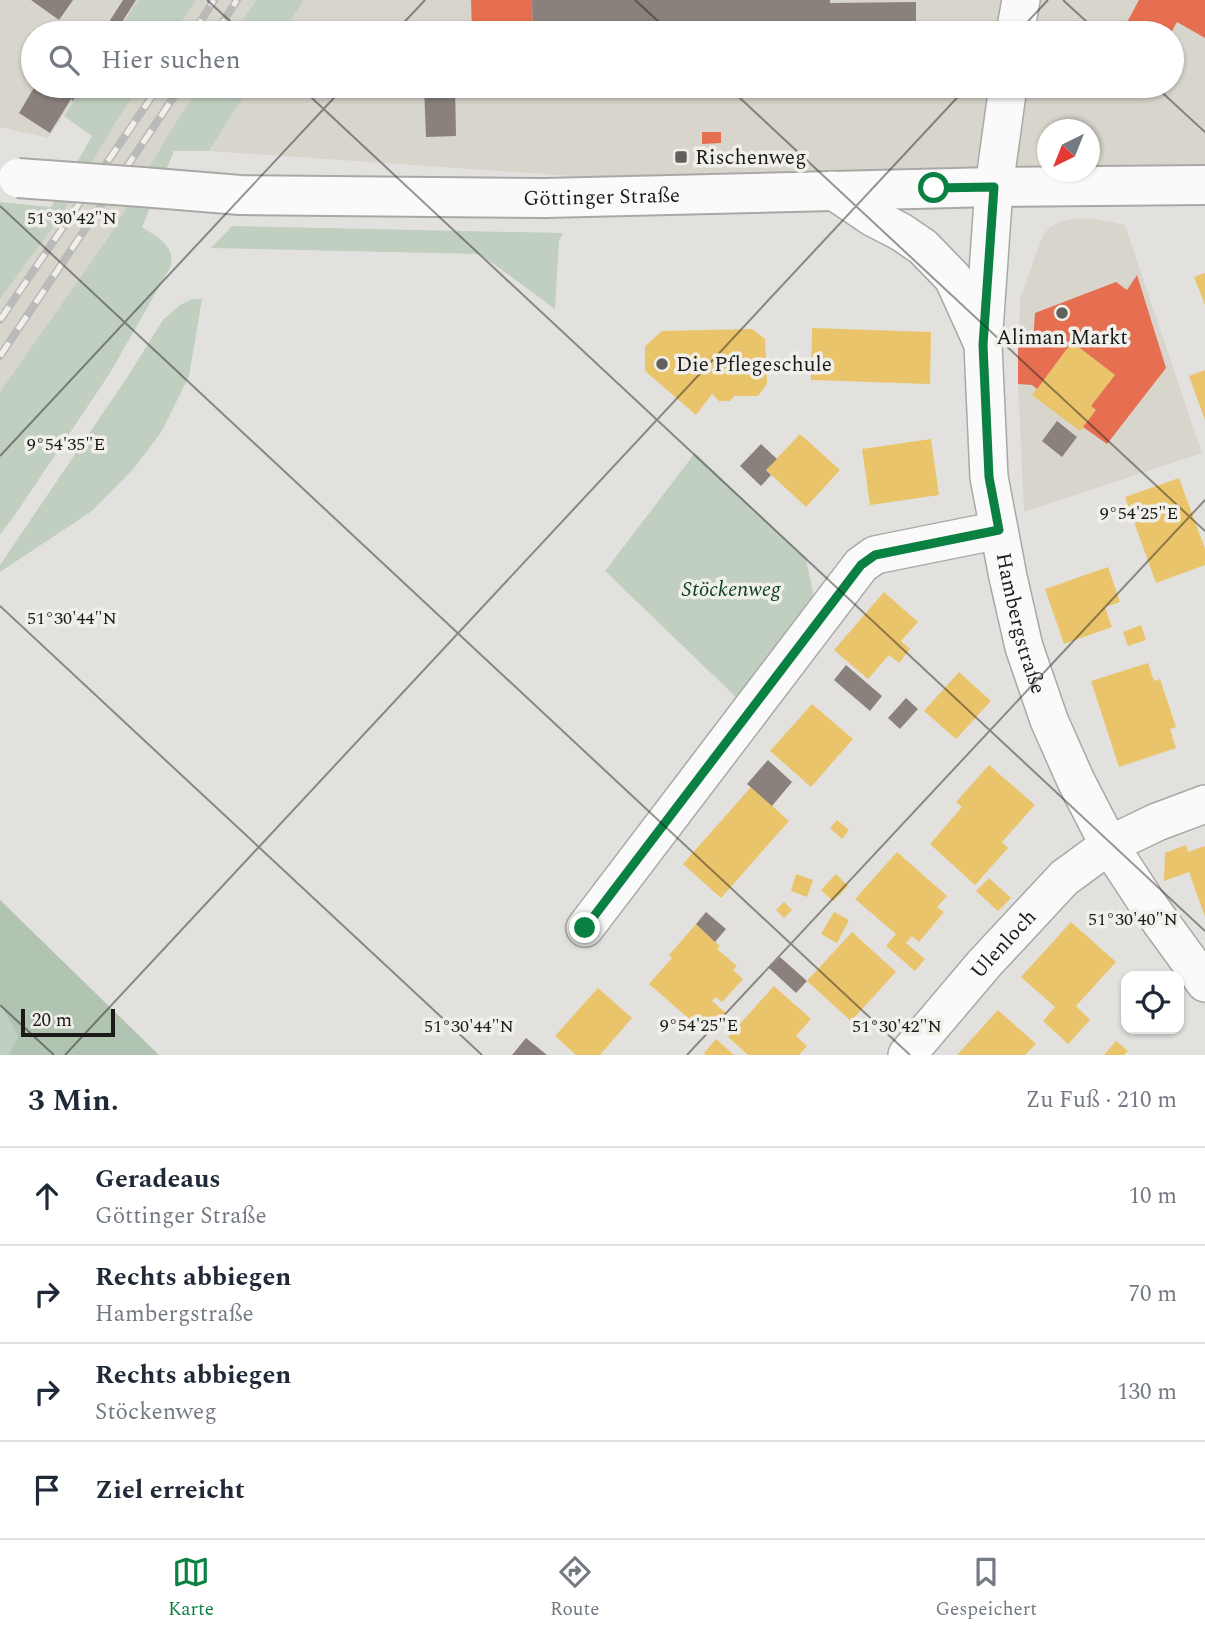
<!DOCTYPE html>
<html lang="de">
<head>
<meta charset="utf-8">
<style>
  body { margin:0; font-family:Spectral,serif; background:#f6f6f7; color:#1f2937 }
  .controls { position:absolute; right:21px; bottom:21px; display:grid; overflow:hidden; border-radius:14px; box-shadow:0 2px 5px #0004 }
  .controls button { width:63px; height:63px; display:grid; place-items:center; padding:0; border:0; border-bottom:2px solid #e0e1e3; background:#fff; color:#1f2937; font:35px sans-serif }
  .compass { position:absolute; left:1037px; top:119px; width:63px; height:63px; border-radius:50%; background:#fff; box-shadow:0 2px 5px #0004; rotate:223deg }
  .scale { position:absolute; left:21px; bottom:18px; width:94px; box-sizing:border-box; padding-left:7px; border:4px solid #1b1a18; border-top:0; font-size:19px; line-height:24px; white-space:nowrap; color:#1b1a18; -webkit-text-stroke:5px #f1efea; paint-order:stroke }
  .stop { position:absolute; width:21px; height:21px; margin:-16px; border:5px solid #0b8043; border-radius:50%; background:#fff }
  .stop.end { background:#0b8043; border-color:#fff; box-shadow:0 2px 7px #0008 }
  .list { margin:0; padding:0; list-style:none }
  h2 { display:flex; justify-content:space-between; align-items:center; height:91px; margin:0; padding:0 28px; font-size:30px }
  h2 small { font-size:23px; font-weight:400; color:#747a83 }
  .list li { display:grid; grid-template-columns:46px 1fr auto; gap:21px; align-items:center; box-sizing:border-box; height:98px; padding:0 28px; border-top:2px solid #e0e1e3 }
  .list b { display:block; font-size:26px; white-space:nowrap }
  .list p { margin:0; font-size:23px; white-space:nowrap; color:#747a83 }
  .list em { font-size:23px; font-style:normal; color:#747a83 }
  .icon { flex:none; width:38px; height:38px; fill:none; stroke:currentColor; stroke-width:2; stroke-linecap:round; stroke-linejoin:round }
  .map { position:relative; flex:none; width:1205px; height:1055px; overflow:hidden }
  .search { position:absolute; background:#fff; box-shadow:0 2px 5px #0004; left:21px; right:21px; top:21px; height:77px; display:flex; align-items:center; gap:18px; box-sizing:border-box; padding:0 24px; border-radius:38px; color:#747a83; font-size:26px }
  .sheet { height:483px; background:#fff }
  nav { display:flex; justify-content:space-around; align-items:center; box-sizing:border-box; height:98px; border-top:2px solid #e0e1e3; background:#fff; font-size:19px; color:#747a83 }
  nav a { display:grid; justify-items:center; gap:4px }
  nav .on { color:#0b8043 }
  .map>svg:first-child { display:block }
</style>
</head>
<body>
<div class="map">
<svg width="1205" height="1055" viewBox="0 0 1205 1055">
  <rect width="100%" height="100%" fill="#e3e1de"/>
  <!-- built -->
  <path fill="#d8d5cc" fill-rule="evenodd" d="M 0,0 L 138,0 L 117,33 L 33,33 L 33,86 L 83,86 L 48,138 L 0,127 Z
    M 196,0 L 256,0 L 234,33 L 174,33 Z
    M 304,0 L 1205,0 L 1205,175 L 587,177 L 209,151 L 250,86 L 1172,86 L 1172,33 L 283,33 ZM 1048,130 L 1090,130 L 1090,172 L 1048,172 Z
    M 140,86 L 200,86 L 171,130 L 110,235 L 0,392 L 0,299 L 59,219 L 114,125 Z
    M 1080,218 L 1097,219 L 1125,225 L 1202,453 L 1024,512 L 1018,384 L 1020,299 L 1043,235 L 1050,227 L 1060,222 Z"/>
  <!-- green -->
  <path fill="#c0cfc0" d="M 138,0 L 196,0 L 174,33 L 117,33 Z
    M 256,0 L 304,0 L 283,33 L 234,33 Z
    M 83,86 L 140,86 L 114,125 L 59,219 L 0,299 L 0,202 L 51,207 L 92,136 L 64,116 Z
    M 200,86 L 250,86 L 209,151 L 174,151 L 142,227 C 157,237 175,245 171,266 L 110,373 L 19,509 L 0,535 L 0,392 L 110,235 L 171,130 Z
    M 232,226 L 563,233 L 559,241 L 555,309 L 480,254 L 211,248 Z
    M 192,299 L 202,299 L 189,376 L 162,431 L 135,467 L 92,511 L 0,572 L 0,565 L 128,376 L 163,320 L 180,305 Z
    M 695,453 L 806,559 L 815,602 L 738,699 L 605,571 Z
    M 0,1003 L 18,1036 L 9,1055 L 0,1055 Z"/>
  <!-- forest -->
  <path fill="#b1c3b1" d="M 0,900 L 159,1055 L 9,1055 L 18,1036 L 0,1003 Z"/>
  <!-- homes -->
  <path fill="#e9c46a" d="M 1205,273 L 1205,305 L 1194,277 Z
    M 812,328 L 931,332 L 930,384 L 811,380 Z
    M 752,329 L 765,339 L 767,384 L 758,396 L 734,396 L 730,401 L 719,401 L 712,394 L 696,415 L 645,371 L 645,346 L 662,331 Z
    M 1072,342 L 1115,375 L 1091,406 L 1096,410 L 1080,431 L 1032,395 Z
    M 1205,370 L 1205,420 L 1189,376 Z
    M 800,434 L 840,470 L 806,507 L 766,470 Z
    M 931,439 L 939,495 L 870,505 L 862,449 Z
    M 1179,478 L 1205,549 L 1205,565 L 1156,583 L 1125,497 Z
    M 1108,567 L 1120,602 L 1105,607 L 1112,627 L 1064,644 L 1045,589 Z
    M 884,592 L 918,622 L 901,641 L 910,649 L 899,663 L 889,655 L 868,679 L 834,650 Z
    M 1141,625 L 1146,640 L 1128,646 L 1123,632 Z
    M 1148,663 L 1154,681 L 1160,679 L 1176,727 L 1170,729 L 1176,748 L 1119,767 L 1091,681 Z
    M 959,672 L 991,701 L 956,739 L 924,711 Z
    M 812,704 L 853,739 L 811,787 L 770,751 Z
    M 989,765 L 1035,805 L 1002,842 L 1008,848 L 975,885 L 930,844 L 962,807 L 956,802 Z
    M 751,787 L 789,821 L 721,898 L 683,864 Z
    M 837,820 L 849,830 L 842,839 L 830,828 Z
    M 1186,845 L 1188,852 L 1205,846 L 1205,917 L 1189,872 L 1164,881 L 1165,853 Z
    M 897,852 L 947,896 L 937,907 L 944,912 L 919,942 L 912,936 L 906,943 L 925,959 L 915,971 L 886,946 L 896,934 L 855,899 Z
    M 796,874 L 813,880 L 807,897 L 791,891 Z
    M 836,874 L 848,886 L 833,901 L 821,890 Z
    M 989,878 L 1011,898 L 998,911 L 976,891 Z
    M 784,902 L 792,910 L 784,918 L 776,910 Z
    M 834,912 L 849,920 L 837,943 L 821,934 Z
    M 1071,922 L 1116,962 L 1076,1006 L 1090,1020 L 1068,1044 L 1043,1021 L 1055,1007 L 1021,977 Z
    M 696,924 L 720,946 L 717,949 L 737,966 L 733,970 L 743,979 L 722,1002 L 716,997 L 712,1001 L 727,1014 L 714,1029 L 699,1016 L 693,1022 L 649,984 L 672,958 L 669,955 Z
    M 852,932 L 896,972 L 851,1021 L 807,981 Z
    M 774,986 L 811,1019 L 796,1036 L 807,1046 L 799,1055 L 748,1055 L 728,1037 Z
    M 598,988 L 632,1018 L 600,1055 L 576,1055 L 555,1036 Z
    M 998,1010 L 1036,1044 L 1025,1055 L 957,1055 Z
    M 716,1039 L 734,1055 L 706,1055 L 704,1053 Z
    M 1116,1041 L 1128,1051 L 1124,1055 L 1104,1055 Z"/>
  <!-- shops -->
  <path fill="#e76f51" d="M 471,0 L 532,0 L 533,33 L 472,33 Z
    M 1139,0 L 1205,0 L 1205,38 L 1177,22 L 1171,33 L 1140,33 L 1125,26 Z
    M 702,132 L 721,132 L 721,143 L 702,144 Z
    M 1137,275 L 1166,368 L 1107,444 L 1083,427 L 1096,410 L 1091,406 L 1115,375 L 1072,342 L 1037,389 L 1032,385 L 1018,384 L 1018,342 L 1033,342 L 1035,313 L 1116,282 L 1127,290 Z"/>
  <!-- industry -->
  <path fill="#8a817c" d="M 31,0 L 73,0 L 59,20 Z
    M 123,0 L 136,0 L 115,33 L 102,33 Z
    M 532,0 L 830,0 L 830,3 L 916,2 L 916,33 L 533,33 Z
    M 35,86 L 49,86 L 64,95 L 69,86 L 82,86 L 73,101 L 71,99 L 50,133 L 19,113 Z
    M 424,86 L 455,86 L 456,136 L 426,137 Z
    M 1057,421 L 1077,437 L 1062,457 L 1042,441 Z
    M 761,444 L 777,459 L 766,470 L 771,475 L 761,486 L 740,466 Z
    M 846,665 L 882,696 L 870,711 L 834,680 Z
    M 906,698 L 918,709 L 900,729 L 888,718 Z
    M 768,760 L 792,782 L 772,806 L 747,784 Z
    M 706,912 L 726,929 L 715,942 L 696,924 Z
    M 780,957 L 807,981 L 796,993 L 769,968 Z
    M 526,1038 L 547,1055 L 512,1055 Z"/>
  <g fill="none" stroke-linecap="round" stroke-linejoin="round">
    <!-- minor casing -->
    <g stroke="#aaa8a6" stroke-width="40">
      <g id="minor">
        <path d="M 1015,33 L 1021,0"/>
        <path id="s1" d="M 1008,86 L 994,187 L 983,345 L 989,477 L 1008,577 L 1024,647 L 1049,720 L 1076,781 L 1109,845 L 1147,903 L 1205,983"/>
        <path d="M 832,190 L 872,217 L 901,232 L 923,247 L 953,278 L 981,340"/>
        <path d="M 585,928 L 861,565 L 875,555 L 999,530"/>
        <path id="s2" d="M 907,1055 L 984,964 L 1064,878 L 1109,845 L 1157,822 L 1205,804"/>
      </g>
    </g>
    <!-- tertiary casing -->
    <g stroke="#aaa8a6" stroke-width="42">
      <g id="tertiary">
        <path id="s3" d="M 142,187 L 240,195 L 545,198 L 994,187 L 1205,185"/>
      </g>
    </g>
    <!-- minor -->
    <use href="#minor" stroke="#fbfafa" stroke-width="37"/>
    <!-- tertiary -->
    <use href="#tertiary" stroke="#fbfafa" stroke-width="38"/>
    <!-- rail casing -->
    <g stroke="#babab9" stroke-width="8">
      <path id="rail" d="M 193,33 L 214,0
        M 216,33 L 237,0
        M 0,320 L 159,86
        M 0,356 L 181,86"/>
    </g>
    <!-- rail -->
    <use href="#rail" stroke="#f1efea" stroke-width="5" stroke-dasharray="16" stroke-linecap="butt"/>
    <!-- tertiary-bridge casing -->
    <g stroke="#aaa8a6" stroke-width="42" stroke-linecap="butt">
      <path id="tertiary-bridge" d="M 18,178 L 142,187"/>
    </g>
    <!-- tertiary-bridge -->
    <use href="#tertiary-bridge" stroke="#fbfafa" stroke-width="38"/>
  </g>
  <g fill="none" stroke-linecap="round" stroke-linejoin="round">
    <!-- route -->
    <path stroke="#0b8043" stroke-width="9" d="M 585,928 L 861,565 L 875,555 L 999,530 L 989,477 L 983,345 L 994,187 L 934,188"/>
  </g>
  <!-- ticks -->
  <path fill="none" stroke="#1b1a18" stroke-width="2" stroke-opacity="0.45" d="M 207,0 L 243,33M 635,0 L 671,33M 1063,0 L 1099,33M 394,33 L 425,0M 1017,33 L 1048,0M 299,86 L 1205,931M 727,86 L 1205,531M 1155,86 L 1205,132M 0,206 L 910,1055M 0,456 L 345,86M 0,606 L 482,1055M 0,1005 L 54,1055M 65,1055 L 968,86M 687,1055 L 1205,500"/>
  <!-- markers -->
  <g fill="#61605d" stroke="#f1efea" stroke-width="2.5">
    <rect x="674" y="150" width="14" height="14" rx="3.5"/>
    <circle cx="1062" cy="313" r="7"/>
    <circle cx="662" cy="364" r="7"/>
  </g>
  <g text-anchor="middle" stroke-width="7" stroke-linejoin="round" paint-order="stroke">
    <!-- poi labels -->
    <g font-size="21" fill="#1b1a18" stroke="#f1efea" text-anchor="start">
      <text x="695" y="164">Rischenweg</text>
      <text x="1062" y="344" text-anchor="middle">Aliman Markt</text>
      <text x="676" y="371">Die Pflegeschule</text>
    </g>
    <!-- street labels -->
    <g font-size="21" fill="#1b1a18" stroke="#f1efea">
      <text dy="7" stroke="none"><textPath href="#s3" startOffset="460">Göttinger Straße</textPath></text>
      <text dy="7" stroke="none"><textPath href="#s1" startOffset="542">Hambergstraße</textPath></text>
      <text dy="7" stroke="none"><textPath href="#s2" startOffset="147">Ulenloch</textPath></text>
    </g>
    <!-- park labels -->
    <g font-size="21" font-style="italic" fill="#08411b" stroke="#f1efea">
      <text x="731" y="596">Stöckenweg</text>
    </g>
  </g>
  <g font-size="18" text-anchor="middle" fill="#1b1a18" stroke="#f1efea" stroke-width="7" stroke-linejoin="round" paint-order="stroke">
    <text x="72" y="224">51°30'42"N</text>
    <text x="66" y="450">9°54'35"E</text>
    <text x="1139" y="519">9°54'25"E</text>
    <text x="72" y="624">51°30'44"N</text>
    <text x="1133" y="925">51°30'40"N</text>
    <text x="699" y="1031">9°54'25"E</text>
    <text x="469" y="1032">51°30'44"N</text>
    <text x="897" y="1032">51°30'42"N</text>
  </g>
</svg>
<div class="controls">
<button><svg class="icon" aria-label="locate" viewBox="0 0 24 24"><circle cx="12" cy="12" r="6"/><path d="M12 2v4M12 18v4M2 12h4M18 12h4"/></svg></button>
</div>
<svg class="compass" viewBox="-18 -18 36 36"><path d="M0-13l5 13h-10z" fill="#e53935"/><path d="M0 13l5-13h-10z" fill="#747a83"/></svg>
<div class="scale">20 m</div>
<div class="stop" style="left:934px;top:188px"></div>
<div class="stop end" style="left:585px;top:928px"></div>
<div class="search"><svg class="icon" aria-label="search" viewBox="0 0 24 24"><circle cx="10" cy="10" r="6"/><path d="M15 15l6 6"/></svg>Hier suchen</div>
</div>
<section class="sheet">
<h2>3 Min.<small>Zu Fuß · 210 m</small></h2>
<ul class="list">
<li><svg class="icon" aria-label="ahead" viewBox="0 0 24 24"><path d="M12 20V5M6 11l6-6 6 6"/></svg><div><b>Geradeaus</b><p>Göttinger Straße</p></div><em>10 m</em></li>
<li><svg class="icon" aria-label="right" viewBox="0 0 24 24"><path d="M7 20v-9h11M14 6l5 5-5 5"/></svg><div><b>Rechts abbiegen</b><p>Hambergstraße</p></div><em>70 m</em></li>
<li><svg class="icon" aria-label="right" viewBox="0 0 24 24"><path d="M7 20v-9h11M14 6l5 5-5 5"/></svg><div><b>Rechts abbiegen</b><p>Stöckenweg</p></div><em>130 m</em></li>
<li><svg class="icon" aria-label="arrive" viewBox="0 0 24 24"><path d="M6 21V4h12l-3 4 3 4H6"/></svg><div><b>Ziel erreicht</b></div></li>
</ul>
</section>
<nav>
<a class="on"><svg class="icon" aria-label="map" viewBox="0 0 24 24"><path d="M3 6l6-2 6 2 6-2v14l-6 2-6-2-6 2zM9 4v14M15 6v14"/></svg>Karte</a>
<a><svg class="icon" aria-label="directions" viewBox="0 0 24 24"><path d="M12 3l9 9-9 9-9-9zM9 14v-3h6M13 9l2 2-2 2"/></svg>Route</a>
<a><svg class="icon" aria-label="saved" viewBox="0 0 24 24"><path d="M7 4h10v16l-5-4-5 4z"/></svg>Gespeichert</a>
</nav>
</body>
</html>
